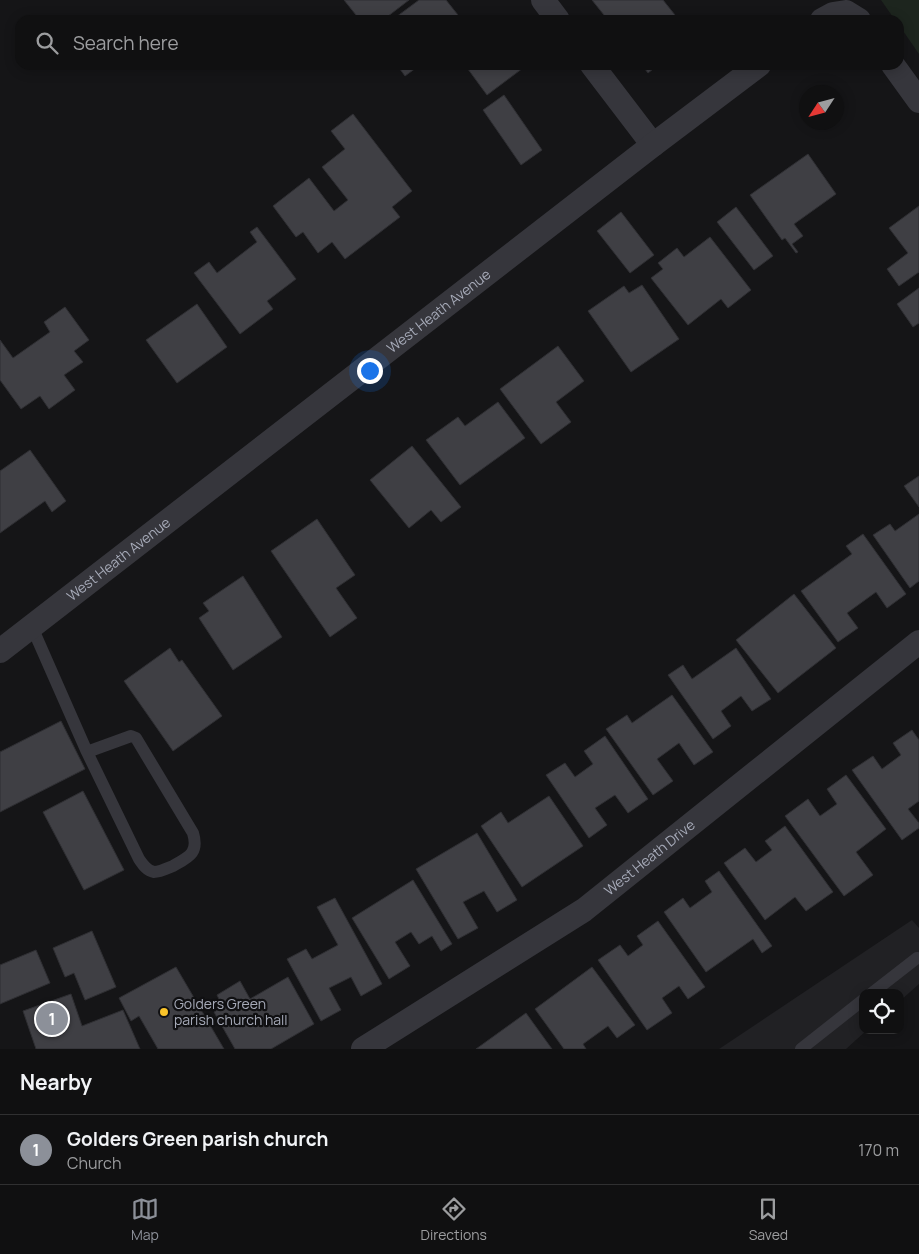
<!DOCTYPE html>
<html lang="en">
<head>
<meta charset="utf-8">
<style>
  body { margin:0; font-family:Manrope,sans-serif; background:#19191a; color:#f1f3f6 }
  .controls { position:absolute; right:15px; bottom:15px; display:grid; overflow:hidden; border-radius:10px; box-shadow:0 2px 12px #0003 }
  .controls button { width:45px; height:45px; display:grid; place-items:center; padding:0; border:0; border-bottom:1px solid #303031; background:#101011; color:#f1f3f6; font:25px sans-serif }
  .compass { position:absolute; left:799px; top:85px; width:45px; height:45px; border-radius:50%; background:#101011; box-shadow:0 2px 12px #0003; rotate:234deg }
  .you { position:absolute; left:369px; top:370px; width:18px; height:18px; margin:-12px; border:4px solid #fff; border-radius:50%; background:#1a73e8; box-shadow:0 0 0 8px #1a73e833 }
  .badge { display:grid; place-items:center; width:32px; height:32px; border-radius:50%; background:#8c9099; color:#fff; font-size:16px; font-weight:700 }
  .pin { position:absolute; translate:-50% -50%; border:2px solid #fff; box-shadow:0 1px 5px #0006 }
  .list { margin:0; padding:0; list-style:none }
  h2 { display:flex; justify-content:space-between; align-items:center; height:65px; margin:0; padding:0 20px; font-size:21px }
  h2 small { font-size:16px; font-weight:400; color:#9c9d9f }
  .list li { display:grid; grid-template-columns:32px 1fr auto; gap:15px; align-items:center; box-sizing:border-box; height:70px; padding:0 20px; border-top:1px solid #303031 }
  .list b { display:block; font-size:19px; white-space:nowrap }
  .list p { margin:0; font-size:16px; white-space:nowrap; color:#9c9d9f }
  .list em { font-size:16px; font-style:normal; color:#9c9d9f }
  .icon { flex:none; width:28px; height:28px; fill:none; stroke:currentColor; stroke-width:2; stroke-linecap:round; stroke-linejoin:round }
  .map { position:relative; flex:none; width:919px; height:1049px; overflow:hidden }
  .search { position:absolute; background:#101011; box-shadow:0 2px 12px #0003; left:15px; right:15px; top:15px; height:55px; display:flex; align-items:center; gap:12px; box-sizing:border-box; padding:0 18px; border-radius:15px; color:#9c9d9f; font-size:19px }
  .sheet { height:135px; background:#101011 }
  nav { display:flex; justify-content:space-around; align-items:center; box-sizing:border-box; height:70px; border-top:1px solid #303031; background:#101011; font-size:14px; color:#9c9d9f }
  nav a { display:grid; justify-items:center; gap:2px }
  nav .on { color:#8c9099 }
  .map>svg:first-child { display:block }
</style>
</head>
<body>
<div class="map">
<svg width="919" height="1049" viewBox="0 0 919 1049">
  <rect width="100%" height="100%" fill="#151517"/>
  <!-- built -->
  <path fill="#212124" d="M 912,920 L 919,928 L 919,984 L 900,1001 L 900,993 L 863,993 L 863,1030 L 867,1030 L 846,1049 L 719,1049 Z"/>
  <!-- green -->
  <path fill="#1d251e" d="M 881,0 L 919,0 L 919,54 L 899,25 L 899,20 L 895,20 Z"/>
  <!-- building -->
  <path fill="#3f3f44" stroke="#2f2f33" d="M 344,0 L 409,0 L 383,20 L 360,20 Z
    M 419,0 L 446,0 L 462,20 L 392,20 Z
    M 592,0 L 663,0 L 679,20 L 608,20 Z
    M 397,65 L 420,65 L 405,76 Z
    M 465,65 L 527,65 L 487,95 Z
    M 642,65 L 658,65 L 648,73 Z
    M 504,95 L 542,150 L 521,165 L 483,110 Z
    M 353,114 L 412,191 L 392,207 L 400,217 L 345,259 L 332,242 L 318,253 L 303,232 L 296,237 L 273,206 L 309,178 L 334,211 L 348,200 L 322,167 L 345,149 L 331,131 Z
    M 808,154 L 836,194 L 794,224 L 803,236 L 792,244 L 798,252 L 796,253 L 785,238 L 782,240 L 750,195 Z
    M 919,206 L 919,272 L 899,286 L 887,269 L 908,253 L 889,228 Z
    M 736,207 L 773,256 L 754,270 L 717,222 Z
    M 621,212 L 654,255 L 630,273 L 597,231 Z
    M 257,227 L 296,279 L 267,301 L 273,309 L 240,334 L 194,273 L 209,262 L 217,273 L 257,242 L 250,232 Z
    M 710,237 L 751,290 L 728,308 L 721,299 L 688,325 L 651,278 L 663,269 L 658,263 L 677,248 L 684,257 Z
    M 642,285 L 679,339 L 631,372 L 588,311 L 624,286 L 629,293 Z
    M 919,288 L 919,323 L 913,327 L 897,304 Z
    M 197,304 L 227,347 L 177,383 L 146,340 Z
    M 65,307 L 89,340 L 74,351 L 83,362 L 64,375 L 75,390 L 49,409 L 40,396 L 21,409 L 0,380 L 0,340 L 13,358 L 50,332 L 44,322 Z
    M 558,346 L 584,381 L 556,402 L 571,422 L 541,444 L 500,389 Z
    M 498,402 L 525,438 L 460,485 L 426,440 L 458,417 L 465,426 Z
    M 412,446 L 461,507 L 441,522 L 431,510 L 409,528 L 370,480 Z
    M 30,450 L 66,501 L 52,512 L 45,501 L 0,533 L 0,471 Z
    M 919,476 L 919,507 L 904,486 Z
    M 919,514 L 919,581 L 910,588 L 873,535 L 890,524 L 895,531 Z
    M 317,519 L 355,575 L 336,588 L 357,618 L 330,637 L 271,551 Z
    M 863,534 L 906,594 L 887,608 L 876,592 L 847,613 L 858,628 L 838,642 L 801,591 L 852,554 L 846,546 Z
    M 243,576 L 282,637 L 233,670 L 199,618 L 209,611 L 203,603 Z
    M 794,594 L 836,648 L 778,693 L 736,640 Z
    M 170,648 L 179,662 L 182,660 L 222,716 L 173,751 L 124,681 Z
    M 736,648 L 771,699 L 752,711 L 741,696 L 721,711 L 731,726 L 713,739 L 668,675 L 683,665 L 692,679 Z
    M 672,695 L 713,752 L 694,765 L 679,743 L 657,759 L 673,781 L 653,795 L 606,729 L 627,715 L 632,723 Z
    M 61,721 L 85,769 L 0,812 L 0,752 Z
    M 912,730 L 919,740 L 919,801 L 908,809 L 919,823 L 919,828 L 902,840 L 852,770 L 873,756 L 882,769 L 901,755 L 893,743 Z
    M 605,736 L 648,799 L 628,813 L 615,795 L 595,808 L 607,825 L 589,838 L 546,775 L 565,763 L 575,777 L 593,764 L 584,751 Z
    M 846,775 L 886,829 L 856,852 L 873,875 L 844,896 L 785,816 L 808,799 L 820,816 L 837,804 L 827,789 Z
    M 83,791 L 124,870 L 84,890 L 43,812 Z
    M 549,796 L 583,846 L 522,887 L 481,826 L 501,812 L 508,823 Z
    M 785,826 L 833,892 L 806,911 L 795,897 L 765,920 L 724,863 L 745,848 L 756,862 L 772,850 L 765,841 Z
    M 477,833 L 517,900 L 497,912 L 484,891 L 463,902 L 478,928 L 458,939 L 416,869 Z
    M 719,871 L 772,946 L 762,953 L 753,939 L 706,972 L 664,912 L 683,898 L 690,908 L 712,892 L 705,881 Z
    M 413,880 L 452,944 L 441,951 L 432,936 L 419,944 L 411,932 L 395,942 L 410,966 L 389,979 L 352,918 Z
    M 335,898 L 382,984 L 361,996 L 351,977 L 329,988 L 341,1010 L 321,1021 L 287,959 L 306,949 L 312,959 L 338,945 L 317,907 Z
    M 658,921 L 705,987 L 688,999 L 679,986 L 662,998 L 672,1013 L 647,1030 L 598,960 L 620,945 L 628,956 L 643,945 L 637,936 Z
    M 92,931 L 116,987 L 85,1000 L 74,973 L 65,977 L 53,948 Z
    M 36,950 L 50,983 L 0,1004 L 0,965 Z
    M 176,967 L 224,1049 L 158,1049 L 139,1016 L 131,1021 L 119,998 Z
    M 592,967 L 635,1025 L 617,1038 L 608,1026 L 583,1044 L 586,1049 L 564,1049 L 535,1009 Z
    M 288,977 L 314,1024 L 271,1049 L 235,1049 L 214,1012 L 223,1007 L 217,995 L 240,981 L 250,999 Z
    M 71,994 L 82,1026 L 123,1010 L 140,1049 L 36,1049 L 23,1011 Z
    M 526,1013 L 552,1049 L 476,1049 Z"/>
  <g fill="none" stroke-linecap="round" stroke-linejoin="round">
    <!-- lane -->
    <path stroke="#36363c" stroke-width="12" d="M 32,627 L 87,752 L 139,859 C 143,865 147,871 154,872 C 160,872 168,868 173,866 C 189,857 199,853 193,833 L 136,738 L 131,736 L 87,752
      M 872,993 L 917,958
      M 801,1049 L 863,1000"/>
    <!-- street -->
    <g stroke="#36363c" stroke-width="24">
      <path d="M 543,0 L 558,20"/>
      <path d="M 822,20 L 833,14 L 846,12 L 859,20"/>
      <path d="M 592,65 L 653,145"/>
      <path d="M 893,65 L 919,101"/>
      <path id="s1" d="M 0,651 L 653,145 L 759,65"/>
      <path id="s2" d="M 363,1049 L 584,910 L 919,642"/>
    </g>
  </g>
  <!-- markers -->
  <circle fill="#fac42a" stroke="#101012" stroke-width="2" cx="164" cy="1012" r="5"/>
  <g text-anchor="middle" stroke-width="4.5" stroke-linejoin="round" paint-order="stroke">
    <!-- street labels -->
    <g font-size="14" fill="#a6aab8" stroke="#101012">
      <text dy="5" stroke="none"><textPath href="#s1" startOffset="555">West Heath Avenue</textPath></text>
      <text dy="5" stroke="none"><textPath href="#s1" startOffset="150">West Heath Avenue</textPath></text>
      <text dy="5" stroke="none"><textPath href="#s2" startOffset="345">West Heath Drive</textPath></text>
    </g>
    <!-- poi labels -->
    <g font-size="14" fill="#a6aab8" stroke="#101012" text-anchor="start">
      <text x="174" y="1009">Golders Green<tspan x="174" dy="16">parish church hall</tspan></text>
    </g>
  </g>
</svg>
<div class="controls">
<button><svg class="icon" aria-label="locate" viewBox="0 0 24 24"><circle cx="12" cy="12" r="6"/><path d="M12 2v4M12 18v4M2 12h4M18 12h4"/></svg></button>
</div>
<svg class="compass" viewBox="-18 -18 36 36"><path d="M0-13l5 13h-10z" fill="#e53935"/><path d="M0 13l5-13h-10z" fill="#9c9d9f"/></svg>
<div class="you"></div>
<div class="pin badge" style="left:52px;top:1019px">1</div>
<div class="search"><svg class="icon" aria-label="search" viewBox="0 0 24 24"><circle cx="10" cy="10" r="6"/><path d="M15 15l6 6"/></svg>Search here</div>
</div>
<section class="sheet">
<h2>Nearby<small></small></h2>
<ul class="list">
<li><span class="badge">1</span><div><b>Golders Green parish church</b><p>Church</p></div><em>170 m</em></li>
</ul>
</section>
<nav>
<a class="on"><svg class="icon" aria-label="map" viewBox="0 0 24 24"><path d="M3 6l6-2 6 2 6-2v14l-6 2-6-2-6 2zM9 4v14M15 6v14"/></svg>Map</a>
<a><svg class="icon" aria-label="directions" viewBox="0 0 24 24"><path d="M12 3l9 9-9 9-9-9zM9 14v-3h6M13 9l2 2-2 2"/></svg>Directions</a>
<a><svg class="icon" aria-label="saved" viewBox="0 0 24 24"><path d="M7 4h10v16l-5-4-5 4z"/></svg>Saved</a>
</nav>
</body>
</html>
